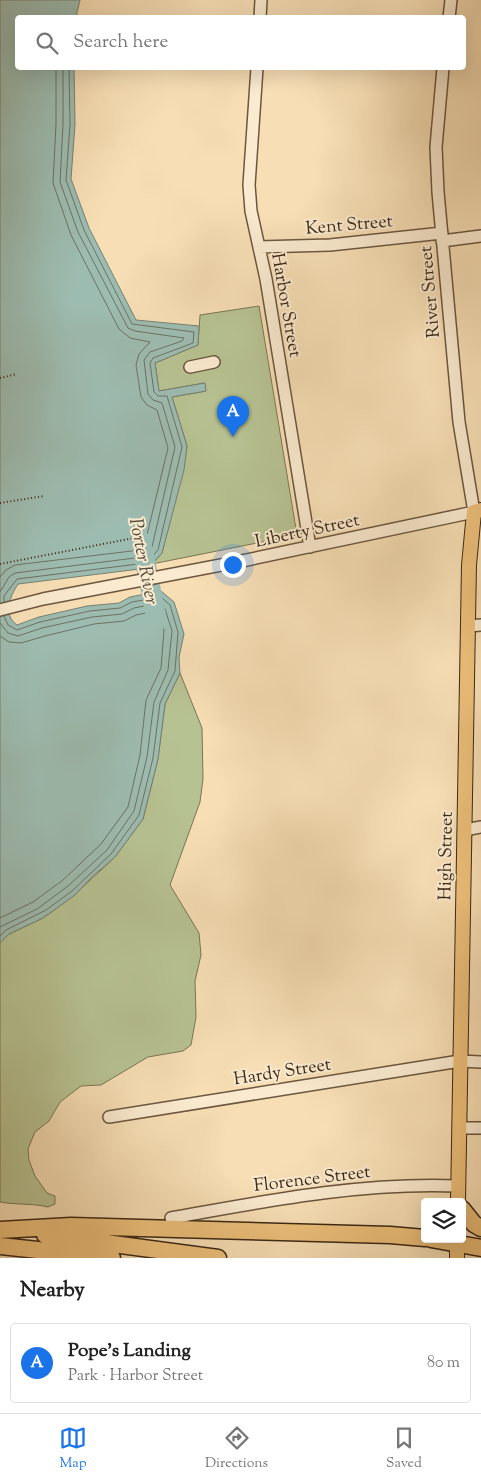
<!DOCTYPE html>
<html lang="en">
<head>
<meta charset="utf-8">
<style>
  body { margin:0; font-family:"Sorts Mill Goudy",serif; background:#f2f2f2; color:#222 }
  .controls { position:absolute; right:15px; bottom:15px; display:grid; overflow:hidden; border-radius:5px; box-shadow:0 5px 20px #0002 }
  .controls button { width:45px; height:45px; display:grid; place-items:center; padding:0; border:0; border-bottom:1px solid #e0e0e0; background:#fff; color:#222; font:25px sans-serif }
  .you { position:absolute; left:232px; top:564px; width:18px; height:18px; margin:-12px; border:4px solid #fff; border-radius:50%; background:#1a73e8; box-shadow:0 0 0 8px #1a73e833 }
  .badge { display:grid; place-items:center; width:32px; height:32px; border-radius:50%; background:#1a73e8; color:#fff; font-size:16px; font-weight:700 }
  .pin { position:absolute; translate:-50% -41px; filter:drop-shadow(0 1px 2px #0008) }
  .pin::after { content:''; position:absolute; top:26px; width:18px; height:15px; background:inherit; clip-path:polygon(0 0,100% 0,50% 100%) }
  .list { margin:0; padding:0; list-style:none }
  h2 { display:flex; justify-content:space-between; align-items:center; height:65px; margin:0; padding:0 20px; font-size:21px }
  h2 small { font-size:16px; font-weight:400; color:#767676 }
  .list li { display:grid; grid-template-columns:32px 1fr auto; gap:15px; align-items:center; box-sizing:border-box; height:80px; margin:0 10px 10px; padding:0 10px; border:1px solid #e0e0e0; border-radius:5px }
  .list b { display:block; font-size:19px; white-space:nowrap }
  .list p { margin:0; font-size:16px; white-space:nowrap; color:#767676 }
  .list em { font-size:16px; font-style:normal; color:#767676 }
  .icon { flex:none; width:28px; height:28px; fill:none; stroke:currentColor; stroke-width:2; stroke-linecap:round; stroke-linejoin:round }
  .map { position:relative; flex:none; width:481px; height:1258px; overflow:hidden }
  .search { position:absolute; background:#fff; box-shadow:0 5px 20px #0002; left:15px; right:15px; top:15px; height:55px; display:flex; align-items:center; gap:12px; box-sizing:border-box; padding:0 18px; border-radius:5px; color:#767676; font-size:19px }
  .sheet { height:155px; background:#fff }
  nav { display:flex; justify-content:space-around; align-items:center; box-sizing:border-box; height:70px; border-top:1px solid #e0e0e0; background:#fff; font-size:14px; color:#767676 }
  nav a { display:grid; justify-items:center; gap:2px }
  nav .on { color:#1a73e8 }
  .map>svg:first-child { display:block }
</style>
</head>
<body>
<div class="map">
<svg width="481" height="1258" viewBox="0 0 481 1258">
  <rect width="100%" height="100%" fill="#f7deb5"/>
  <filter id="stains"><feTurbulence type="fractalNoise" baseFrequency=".004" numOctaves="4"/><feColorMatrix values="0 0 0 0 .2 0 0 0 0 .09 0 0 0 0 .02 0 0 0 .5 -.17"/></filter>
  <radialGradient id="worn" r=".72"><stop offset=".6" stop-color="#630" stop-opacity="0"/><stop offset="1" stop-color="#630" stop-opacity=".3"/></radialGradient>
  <!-- green -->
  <path fill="#b7c292" stroke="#7a7654" d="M 259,306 L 297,535 L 152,564 L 162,553 L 183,470 L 187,446 L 172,397 L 206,391 L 204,383 L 159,391 L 155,363 L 198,345 L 200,315 Z
    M 180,673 L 202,728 L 203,779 L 200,802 L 170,885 L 199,933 L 201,955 L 195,981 L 196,1017 L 191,1045 L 183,1051 L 148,1057 L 101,1085 L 81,1086 L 60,1102 L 49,1121 L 35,1132 L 28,1149 L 29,1160 L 35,1176 L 47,1193 L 55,1196 L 55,1204 L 48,1207 C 32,1203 16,1205 0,1202 L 0,943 L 9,934 L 43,918 L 72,897 L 115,857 L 143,819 L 158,759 L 165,704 Z"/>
  <!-- water -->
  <path fill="#9dbcb1" stroke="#768173" d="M 0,0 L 80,0 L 76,17 L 18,18 L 18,68 L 74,68 L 75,124 L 71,179 L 89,228 L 136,320 L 199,326 L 198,345 L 155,363 L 159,391 L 205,383 L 206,391 L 172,397 L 187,446 L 184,470 L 162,553 L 148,568 L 18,584 C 10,597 2,614 17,625 L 39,617 L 87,606 L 119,603 L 130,597 L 161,591 L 174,602 L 184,634 L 179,657 L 180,673 L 165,704 L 158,759 L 143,819 L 115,857 L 92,877 L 75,895 L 43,918 L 9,934 L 0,943 Z"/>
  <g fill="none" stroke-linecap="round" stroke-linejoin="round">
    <!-- shore -->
    <path stroke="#6c7264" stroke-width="1" d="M 0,577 L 6,570 L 15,565 L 140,550 L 145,543 L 168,448 L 157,410 L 147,405 L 141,397 L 136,365 L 139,354 L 150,342 L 130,338 L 119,329 L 71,235 L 53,183 L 56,124 L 56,68
      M 0,592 L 9,577 L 15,573 L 143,557 L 152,547 L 175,447 L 162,403 L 153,400 L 148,394 L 144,360 L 150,352 L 182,341 L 184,338 L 135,331 L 128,328 L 78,232 L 60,182 L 63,124 L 63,68
      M 4,602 L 4,596 L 17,579 L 146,563 L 158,550 L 182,447 L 167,396 L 158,396 L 154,392 L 150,363 L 153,358 L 193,343 L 194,332 L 132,324 L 84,230 L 66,180 L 70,124 L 69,68
      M 0,623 L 8,633 L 18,636 L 42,628 L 92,617 L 122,614 L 134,608 L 159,603 L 165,609 L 172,631 L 168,670 L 154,702 L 147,757 L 134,811 L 107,850 L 68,886 L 37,909 L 0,927
      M 0,636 L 9,642 L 21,643 L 45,636 L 94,624 L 124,621 L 136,615 L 156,611 L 164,630 L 161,668 L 146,700 L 140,755 L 128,807 L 101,844 L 63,880 L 33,902 L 0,918
      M 0,936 L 6,930 L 46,910 L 72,891 L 111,854 L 139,815 L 153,758 L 160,703 L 175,671 L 178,632 L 170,605 L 161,597 L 132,602 L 120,608 L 90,611 L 40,622 L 17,630 L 8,625 L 4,616"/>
    <!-- river -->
    <path stroke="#9dbcb1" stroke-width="20" d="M 141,541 L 157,621"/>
    <!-- minor casing -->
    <g stroke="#6b563e" stroke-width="14">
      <path id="minor" d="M 260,18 L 261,0
        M 449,18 L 451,0
        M 257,68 L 249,185 L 251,211 L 266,279 L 310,547
        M 442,241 L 481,236
        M 259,247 L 330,245 L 442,233
        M 190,367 L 214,362
        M 0,610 L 43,599 L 242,561 L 474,512 L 459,422 L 438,192 L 436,147 L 443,68
        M 468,626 L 481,625
        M 465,830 L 481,827
        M 109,1117 L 460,1061 L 481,1062
        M 459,1128 L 481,1128
        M 171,1218 C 266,1201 362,1182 458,1186"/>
    </g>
    <!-- major casing -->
    <g stroke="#3c2916" stroke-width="16">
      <path id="major" d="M 458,1202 L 469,565 L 474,512 L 481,510
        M 457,1258 L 457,1239"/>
    </g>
    <!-- highway casing -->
    <g stroke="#3c2916" stroke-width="19">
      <path id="highway" d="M 462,1209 L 474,1224 L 481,1228
        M 0,1230 L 71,1226 L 390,1235 L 425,1238
        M 45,1235 L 218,1258
        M 431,1239 L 481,1248
        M 0,1246 L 112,1258"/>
    </g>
    <!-- path -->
    <path stroke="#3c2916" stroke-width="2" stroke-dasharray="1 2.5" stroke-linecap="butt" d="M 0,378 L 17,374
      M 0,503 L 44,496
      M 0,564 L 134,538"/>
    <!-- minor -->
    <use href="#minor" stroke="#faeacf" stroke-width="11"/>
    <!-- major -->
    <use href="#major" stroke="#ecbf7a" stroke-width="14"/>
    <!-- highway -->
    <use href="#highway" stroke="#ecbf7a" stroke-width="16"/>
  </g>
  <g text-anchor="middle" stroke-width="4" stroke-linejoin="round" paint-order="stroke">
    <!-- street labels -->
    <g font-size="18" fill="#3c2916" stroke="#faeacf">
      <text transform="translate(349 224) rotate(-5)" y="6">Kent Street</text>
      <text transform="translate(429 292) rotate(-95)" y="6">River Street</text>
      <text transform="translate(287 305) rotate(80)" y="6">Harbor Street</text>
      <text transform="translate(307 530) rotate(-12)" y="6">Liberty Street</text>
      <text transform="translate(445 856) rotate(-89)" y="6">High Street</text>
      <text transform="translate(282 1071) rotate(-9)" y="6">Hardy Street</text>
      <text transform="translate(312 1178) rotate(-7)" y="6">Florence Street</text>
    </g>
    <!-- water labels -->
    <g font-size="19" font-style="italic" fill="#544e3d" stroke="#faeacf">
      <text transform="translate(145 561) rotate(79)" y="7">Porter River</text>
    </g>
  </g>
  <rect width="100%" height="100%" filter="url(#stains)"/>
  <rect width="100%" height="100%" fill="url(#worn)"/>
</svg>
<div class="controls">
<button><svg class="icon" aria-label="layers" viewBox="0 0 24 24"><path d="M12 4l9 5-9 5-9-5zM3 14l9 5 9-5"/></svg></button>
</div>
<div class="you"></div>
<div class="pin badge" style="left:233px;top:437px">A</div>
<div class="search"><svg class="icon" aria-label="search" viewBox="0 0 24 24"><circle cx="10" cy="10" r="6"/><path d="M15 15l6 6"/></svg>Search here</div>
</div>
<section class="sheet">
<h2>Nearby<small></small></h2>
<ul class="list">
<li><span class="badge">A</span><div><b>Pope's Landing</b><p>Park · Harbor Street</p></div><em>80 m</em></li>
</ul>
</section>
<nav>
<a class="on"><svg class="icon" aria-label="map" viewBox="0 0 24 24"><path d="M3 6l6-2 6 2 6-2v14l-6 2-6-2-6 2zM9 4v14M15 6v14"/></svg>Map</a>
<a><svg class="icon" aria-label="directions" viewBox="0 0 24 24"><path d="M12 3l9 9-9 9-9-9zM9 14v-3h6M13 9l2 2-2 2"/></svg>Directions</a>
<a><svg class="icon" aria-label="saved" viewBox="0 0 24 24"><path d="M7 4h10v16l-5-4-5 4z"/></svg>Saved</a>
</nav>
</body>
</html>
